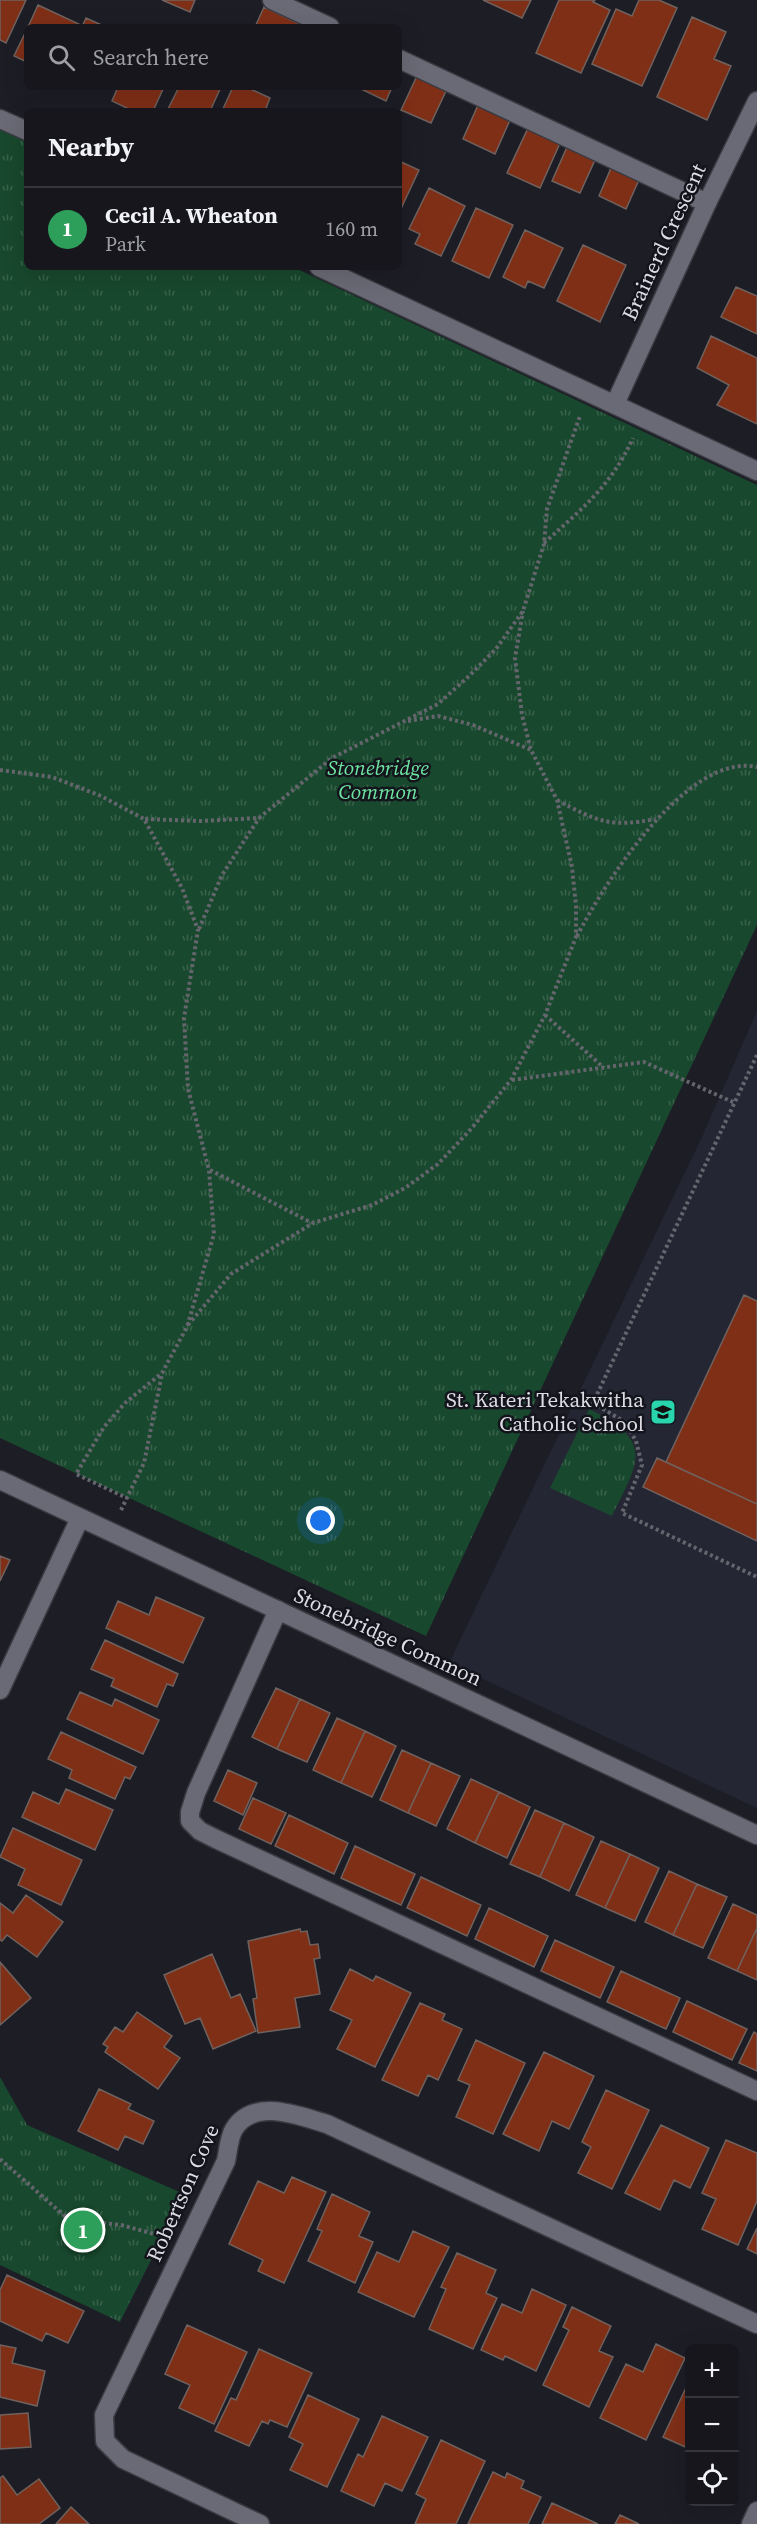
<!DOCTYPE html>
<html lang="en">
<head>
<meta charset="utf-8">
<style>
  body { margin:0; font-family:"Source Serif 4",serif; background:#232329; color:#f1f3f6 }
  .controls { position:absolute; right:18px; bottom:18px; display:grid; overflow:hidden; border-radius:9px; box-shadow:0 6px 24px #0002 }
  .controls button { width:54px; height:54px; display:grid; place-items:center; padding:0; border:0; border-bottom:2px solid #35353b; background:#16161c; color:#f1f3f6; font:30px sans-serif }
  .you { position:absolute; left:321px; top:1521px; width:21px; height:21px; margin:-15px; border:4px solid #fff; border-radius:50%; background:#1a73e8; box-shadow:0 0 0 9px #1a73e833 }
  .badge { display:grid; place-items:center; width:39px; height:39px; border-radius:50%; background:#1a73e8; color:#fff; font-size:20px; font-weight:700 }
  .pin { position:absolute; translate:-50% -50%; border:3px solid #fff; box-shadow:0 2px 6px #0006 }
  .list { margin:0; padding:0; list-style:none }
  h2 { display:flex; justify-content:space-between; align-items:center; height:78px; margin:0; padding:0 24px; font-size:26px }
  h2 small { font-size:20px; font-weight:400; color:#9e9fa3 }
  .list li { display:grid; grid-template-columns:39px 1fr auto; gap:18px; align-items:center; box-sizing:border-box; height:84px; padding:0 24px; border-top:2px solid #35353b }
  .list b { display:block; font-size:22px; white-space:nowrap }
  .list p { margin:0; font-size:20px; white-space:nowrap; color:#9e9fa3 }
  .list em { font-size:20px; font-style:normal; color:#9e9fa3 }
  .icon { flex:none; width:33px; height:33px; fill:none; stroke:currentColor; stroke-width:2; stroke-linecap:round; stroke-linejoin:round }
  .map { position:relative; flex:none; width:757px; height:2524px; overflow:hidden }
  .search { position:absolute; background:#16161c; box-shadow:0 6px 24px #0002; left:24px; top:24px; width:378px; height:66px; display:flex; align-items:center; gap:15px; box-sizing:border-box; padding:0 21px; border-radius:9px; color:#9e9fa3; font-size:22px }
  .panel { position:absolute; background:#16161c; box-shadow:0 6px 24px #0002; left:24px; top:108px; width:378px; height:162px; border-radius:9px }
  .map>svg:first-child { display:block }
</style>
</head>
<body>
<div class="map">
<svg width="757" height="2524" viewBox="0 0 757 2524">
  <defs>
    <pattern id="park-tufts" width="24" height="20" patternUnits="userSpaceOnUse" patternTransform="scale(1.5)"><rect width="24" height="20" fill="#18482d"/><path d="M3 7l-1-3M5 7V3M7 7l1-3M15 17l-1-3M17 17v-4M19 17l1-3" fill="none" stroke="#39624b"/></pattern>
  </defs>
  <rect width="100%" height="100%" fill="#1d1d26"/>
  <!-- built -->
  <path fill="#252634" d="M 757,1011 L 757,1808 L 449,1663 L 702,1137 Z"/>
  <!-- park -->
  <path fill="url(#park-tufts)" d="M 0,129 L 27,142 L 27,267 L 293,267 L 757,485 L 757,925 L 426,1636 L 0,1438 Z
    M 589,1409 C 655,1441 639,1461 612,1516 L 550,1488 Z
    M 0,2077 L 27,2125 L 184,2194 L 120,2322 L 0,2265 Z"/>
  <!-- building -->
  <path fill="#802f17" stroke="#6f625e" stroke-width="1.5" d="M 0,0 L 26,0 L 6,43 L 0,40 Z
    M 162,0 L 195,0 L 190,12 Z
    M 483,0 L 531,0 L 522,18 Z
    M 559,0 L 595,0 L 593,2 L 610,10 L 581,73 L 536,53 Z
    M 639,0 L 659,0 L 677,8 L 642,86 L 592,64 L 616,9 L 632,16 Z
    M 38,5 L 81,25 L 80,27 L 28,27 Z
    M 264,7 L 302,25 L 301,27 L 255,27 Z
    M 692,17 L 726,32 L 714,59 L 731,66 L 707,120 L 657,97 Z
    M 86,18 L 106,27 L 82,27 Z
    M 27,29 L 27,62 L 14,56 Z
    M 417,76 L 447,89 L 431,123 L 401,110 Z
    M 118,87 L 164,87 L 153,111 L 133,111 L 112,101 Z
    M 179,87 L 221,87 L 210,111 L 167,111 Z
    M 233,87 L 246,87 L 270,98 L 265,111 L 222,111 Z
    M 357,87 L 392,87 L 386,101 Z
    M 478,105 L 510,120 L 495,154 L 463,139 Z
    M 528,128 L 560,143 L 540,188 L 507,173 Z
    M 567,147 L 595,160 L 580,193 L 552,181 Z
    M 399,161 L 419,170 L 399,213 Z
    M 611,168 L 639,180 L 626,209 L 599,196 Z
    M 429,188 L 465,206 L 441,256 L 415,244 L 420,234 L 409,229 Z
    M 476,208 L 513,225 L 489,278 L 452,261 Z
    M 525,230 L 563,248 L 544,288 L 528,281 L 525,288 L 503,277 Z
    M 583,245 L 626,265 L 600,322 L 557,301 Z
    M 736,287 L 757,296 L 757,334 L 721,317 Z
    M 711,336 L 757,358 L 757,424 L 717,405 L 729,385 L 697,368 Z
    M 744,1295 L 757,1301 L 757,1504 L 666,1462 Z
    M 657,1458 L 757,1504 L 757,1541 L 643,1487 Z
    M 0,1556 L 10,1560 L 0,1581 Z
    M 156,1597 L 204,1618 L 183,1663 L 106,1628 L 118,1601 L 149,1615 Z
    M 105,1640 L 178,1674 L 173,1686 L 167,1684 L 157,1707 L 111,1686 L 114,1679 L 91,1669 Z
    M 276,1688 L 300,1699 L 277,1749 L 252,1737 Z
    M 80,1692 L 112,1706 L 115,1699 L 159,1720 L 143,1754 L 67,1719 Z
    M 300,1699 L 330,1713 L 307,1762 L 277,1749 Z
    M 337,1718 L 365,1731 L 341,1783 L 313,1770 Z
    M 365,1731 L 396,1746 L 372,1797 L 341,1783 Z
    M 61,1732 L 136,1767 L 130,1779 L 125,1777 L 115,1799 L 69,1778 L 72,1770 L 48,1759 Z
    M 402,1750 L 431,1763 L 408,1813 L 380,1800 Z
    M 431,1763 L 460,1776 L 436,1826 L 408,1813 Z
    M 228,1770 L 257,1783 L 243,1815 L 214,1801 Z
    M 471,1779 L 499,1792 L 475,1843 L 447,1829 Z
    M 66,1789 L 113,1810 L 95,1850 L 22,1817 L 33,1792 L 59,1804 Z
    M 499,1792 L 530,1807 L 507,1858 L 475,1843 Z
    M 253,1798 L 286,1813 L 271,1844 L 239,1829 Z
    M 535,1810 L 564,1823 L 540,1877 L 510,1864 Z
    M 289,1815 L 348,1843 L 334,1874 L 275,1846 Z
    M 564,1823 L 594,1837 L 569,1891 L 540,1877 Z
    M 13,1828 L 82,1860 L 61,1905 L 18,1885 L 25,1869 L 0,1857 Z
    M 601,1841 L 630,1854 L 605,1908 L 576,1895 Z
    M 355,1846 L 415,1874 L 401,1905 L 341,1878 Z
    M 630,1854 L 659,1868 L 635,1921 L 605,1908 Z
    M 669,1871 L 697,1884 L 673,1935 L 645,1922 Z
    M 421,1877 L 481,1905 L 467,1936 L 407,1908 Z
    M 697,1884 L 727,1897 L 703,1948 L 673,1935 Z
    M 26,1895 L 63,1922 L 37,1957 L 7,1935 L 2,1941 L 0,1940 L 0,1903 L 13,1913 Z
    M 733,1904 L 757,1915 L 757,1928 L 737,1971 L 708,1958 Z
    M 489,1908 L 548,1936 L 534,1967 L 475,1939 Z
    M 757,1928 L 757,1980 L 737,1971 Z
    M 300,1929 L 301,1932 L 307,1931 L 310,1945 L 318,1944 L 320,1958 L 314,1959 L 320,1994 L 295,1998 L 300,2027 L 258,2033 L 253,1999 L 257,1998 L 248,1941 Z
    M 555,1940 L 614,1967 L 600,1998 L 541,1971 Z
    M 212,1954 L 231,1998 L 240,1994 L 256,2031 L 213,2049 L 200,2018 L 185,2024 L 164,1975 Z
    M 0,1962 L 31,1998 L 0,2025 Z
    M 350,1969 L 373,1981 L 376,1976 L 411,1993 L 375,2067 L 337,2049 L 352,2020 L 330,2010 Z
    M 621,1971 L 680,1998 L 666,2029 L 607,2002 Z
    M 687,2001 L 747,2029 L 732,2060 L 673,2032 Z
    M 420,2003 L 445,2014 L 442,2020 L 462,2029 L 438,2080 L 428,2075 L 418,2096 L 382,2080 Z
    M 137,2012 L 172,2036 L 164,2047 L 180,2058 L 158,2089 L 105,2052 L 108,2047 L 103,2044 L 115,2027 L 123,2032 Z
    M 754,2032 L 757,2034 L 757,2071 L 739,2063 Z
    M 476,2040 L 525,2063 L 493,2134 L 456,2117 L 470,2085 L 458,2080 Z
    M 544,2052 L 594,2076 L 569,2129 L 552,2121 L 539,2151 L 503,2134 Z
    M 99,2089 L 131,2104 L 128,2109 L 154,2121 L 143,2144 L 125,2136 L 118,2150 L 78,2131 Z
    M 606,2090 L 649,2110 L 612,2189 L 578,2173 L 591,2147 L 582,2142 Z
    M 661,2125 L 709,2148 L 690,2188 L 674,2180 L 660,2210 L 625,2193 Z
    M 726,2140 L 757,2153 L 757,2201 L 738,2245 L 702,2229 L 716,2199 L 702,2193 Z
    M 292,2177 L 326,2192 L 284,2283 L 258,2271 L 263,2260 L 229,2244 L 258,2181 L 284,2193 Z
    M 332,2194 L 370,2212 L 359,2236 L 373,2242 L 355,2283 L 308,2261 L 322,2231 L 317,2229 Z
    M 757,2228 L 757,2254 L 747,2249 Z
    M 413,2231 L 449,2247 L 414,2317 L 358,2292 L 377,2252 L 399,2262 Z
    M 457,2253 L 496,2270 L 486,2293 L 497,2298 L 473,2349 L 429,2329 L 446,2289 L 441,2287 Z
    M 7,2275 L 84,2311 L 68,2343 L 46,2333 L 42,2341 L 0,2321 L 0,2290 Z
    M 532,2289 L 566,2305 L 536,2371 L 505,2356 L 503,2360 L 481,2350 L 502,2304 L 522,2313 Z
    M 572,2307 L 611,2326 L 599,2351 L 613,2357 L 589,2407 L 543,2385 L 569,2330 L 563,2327 Z
    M 187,2325 L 247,2352 L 214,2424 L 179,2408 L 190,2385 L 165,2374 Z
    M 656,2344 L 685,2358 L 646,2440 L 600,2418 L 626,2364 L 643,2372 Z
    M 0,2345 L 16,2348 L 12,2363 L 45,2371 L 37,2406 L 0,2397 Z
    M 259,2349 L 312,2373 L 287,2427 L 270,2420 L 268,2424 L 262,2421 L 249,2446 L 215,2431 L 231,2398 L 236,2400 Z
    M 690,2379 L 690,2449 L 663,2437 Z
    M 308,2395 L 359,2419 L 327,2487 L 290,2470 L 303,2444 L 289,2437 Z
    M 28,2413 L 31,2447 L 0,2449 L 0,2415 Z
    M 382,2416 L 428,2437 L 402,2491 L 385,2483 L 374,2506 L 341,2491 L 358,2454 L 363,2457 Z
    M 441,2440 L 485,2461 L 456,2524 L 415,2524 L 426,2499 L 416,2494 Z
    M 493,2472 L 505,2478 L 507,2473 L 524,2481 L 521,2488 L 541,2497 L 528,2524 L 468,2524 Z
    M 3,2476 L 17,2495 L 39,2479 L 60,2508 L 39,2524 L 0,2524 L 0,2478 Z
    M 552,2503 L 598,2524 L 542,2524 Z
    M 71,2507 L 89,2524 L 56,2524 Z
    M 620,2515 L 639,2524 L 615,2524 Z"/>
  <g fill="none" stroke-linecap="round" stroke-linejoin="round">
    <!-- lane casing -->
    <g stroke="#3a3a42" stroke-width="21">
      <path id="lane" d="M 272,0 L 330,27
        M 399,59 L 707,203
        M 278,1610 L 196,1793 L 190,1812 L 190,1821 L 200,1831 L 216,1839 L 757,2091"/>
    </g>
    <!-- street casing -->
    <g stroke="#3a3a42" stroke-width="21">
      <path id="street" d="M 615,404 L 707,203 L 757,101
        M 0,1690 L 80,1518
        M 260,2524 L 123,2459 L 105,2441 L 104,2415 L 226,2161 C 228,2152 229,2137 234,2129 C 254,2097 299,2116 327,2124 L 757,2324
        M 751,2524 L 757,2511"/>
    </g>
    <!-- secondary casing -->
    <g stroke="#3a3a42" stroke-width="21">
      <path id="secondary" d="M 0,119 L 27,131
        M 319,267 L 757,471
        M 0,1480 L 757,1835"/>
    </g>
    <!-- path -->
    <path stroke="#65656d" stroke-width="4" stroke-dasharray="3 3" stroke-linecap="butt" d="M 544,543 C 582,509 611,486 633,438
      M 408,721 L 438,716 L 473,725 L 531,750
      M 0,770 L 52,777 L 101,796 L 144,819 L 182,888 L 198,930 L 184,1018 L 188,1089 L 209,1170 L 214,1234 L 187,1327 L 162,1373 L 125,1403 L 104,1427 L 76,1474 L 127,1498
      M 557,800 C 596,821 611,828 655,819
      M 145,819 L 200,821 L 259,818 L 332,758 L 438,704 L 467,678 L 496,649 L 523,611 L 544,544 L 547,509 L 580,416
      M 199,929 L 222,875 L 259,818
      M 577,936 C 604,884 687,752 757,767
      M 545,1015 L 604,1068
      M 757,1055 L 593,1403 L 625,1422 L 636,1441 L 642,1465 L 622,1513 L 757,1577
      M 512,1080 L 644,1062 L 735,1103
      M 210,1170 L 312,1223
      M 188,1325 L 231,1274 L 313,1223 L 372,1205 L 405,1188 L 438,1164 L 471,1129 L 511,1080 L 545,1015 L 576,937 L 576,906 L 572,867 L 557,800 L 531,750 L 522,715 L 515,658 L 523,611
      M 121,1510 L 144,1463 L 162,1374
      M 0,2159 L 68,2219 L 121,2225 L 162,2236"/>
    <!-- lane -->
    <use href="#lane" stroke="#696a75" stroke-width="18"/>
    <!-- street -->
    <use href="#street" stroke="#696a75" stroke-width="18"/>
    <!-- secondary -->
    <use href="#secondary" stroke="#696a75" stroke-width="18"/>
  </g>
  <!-- icons -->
  <defs>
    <g id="school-square" transform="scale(1.35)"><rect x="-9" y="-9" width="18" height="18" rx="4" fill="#28d5ad" stroke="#14141d"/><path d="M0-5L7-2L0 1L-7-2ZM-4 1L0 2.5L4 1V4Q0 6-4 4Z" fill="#111"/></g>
  </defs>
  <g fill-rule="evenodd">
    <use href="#school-square" x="663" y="1412"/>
  </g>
  <g text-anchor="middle" stroke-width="5" stroke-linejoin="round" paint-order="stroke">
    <!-- street labels -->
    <g font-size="21" fill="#dcdce2" stroke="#14141d">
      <text transform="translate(664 242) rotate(-65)" y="7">Brainerd Crescent</text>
      <text transform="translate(388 1637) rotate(25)" y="7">Stonebridge Common</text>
      <text transform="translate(183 2193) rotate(-66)" y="7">Robertson Cove</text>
    </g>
    <!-- park labels -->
    <g font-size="21" font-style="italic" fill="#6de5a0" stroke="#14141d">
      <text x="378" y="775">Stonebridge<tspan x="378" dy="24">Common</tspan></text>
    </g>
    <!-- poi labels -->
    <g font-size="21" fill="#dcdce2" stroke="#14141d" text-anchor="end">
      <text x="644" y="1407">St. Kateri Tekakwitha<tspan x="644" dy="24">Catholic School</tspan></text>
    </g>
  </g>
</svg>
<div class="controls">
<button>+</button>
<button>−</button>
<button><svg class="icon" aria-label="locate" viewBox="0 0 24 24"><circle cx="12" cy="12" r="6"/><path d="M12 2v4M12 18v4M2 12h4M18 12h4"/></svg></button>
</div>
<div class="you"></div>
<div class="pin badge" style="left:83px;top:2230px;background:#2e9e5b">1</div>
<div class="search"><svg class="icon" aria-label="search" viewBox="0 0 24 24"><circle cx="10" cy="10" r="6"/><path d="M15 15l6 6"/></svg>Search here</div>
<section class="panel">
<h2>Nearby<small></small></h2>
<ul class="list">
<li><span class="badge" style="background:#2e9e5b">1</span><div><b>Cecil A. Wheaton</b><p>Park</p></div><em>160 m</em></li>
</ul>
</section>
</div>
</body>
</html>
